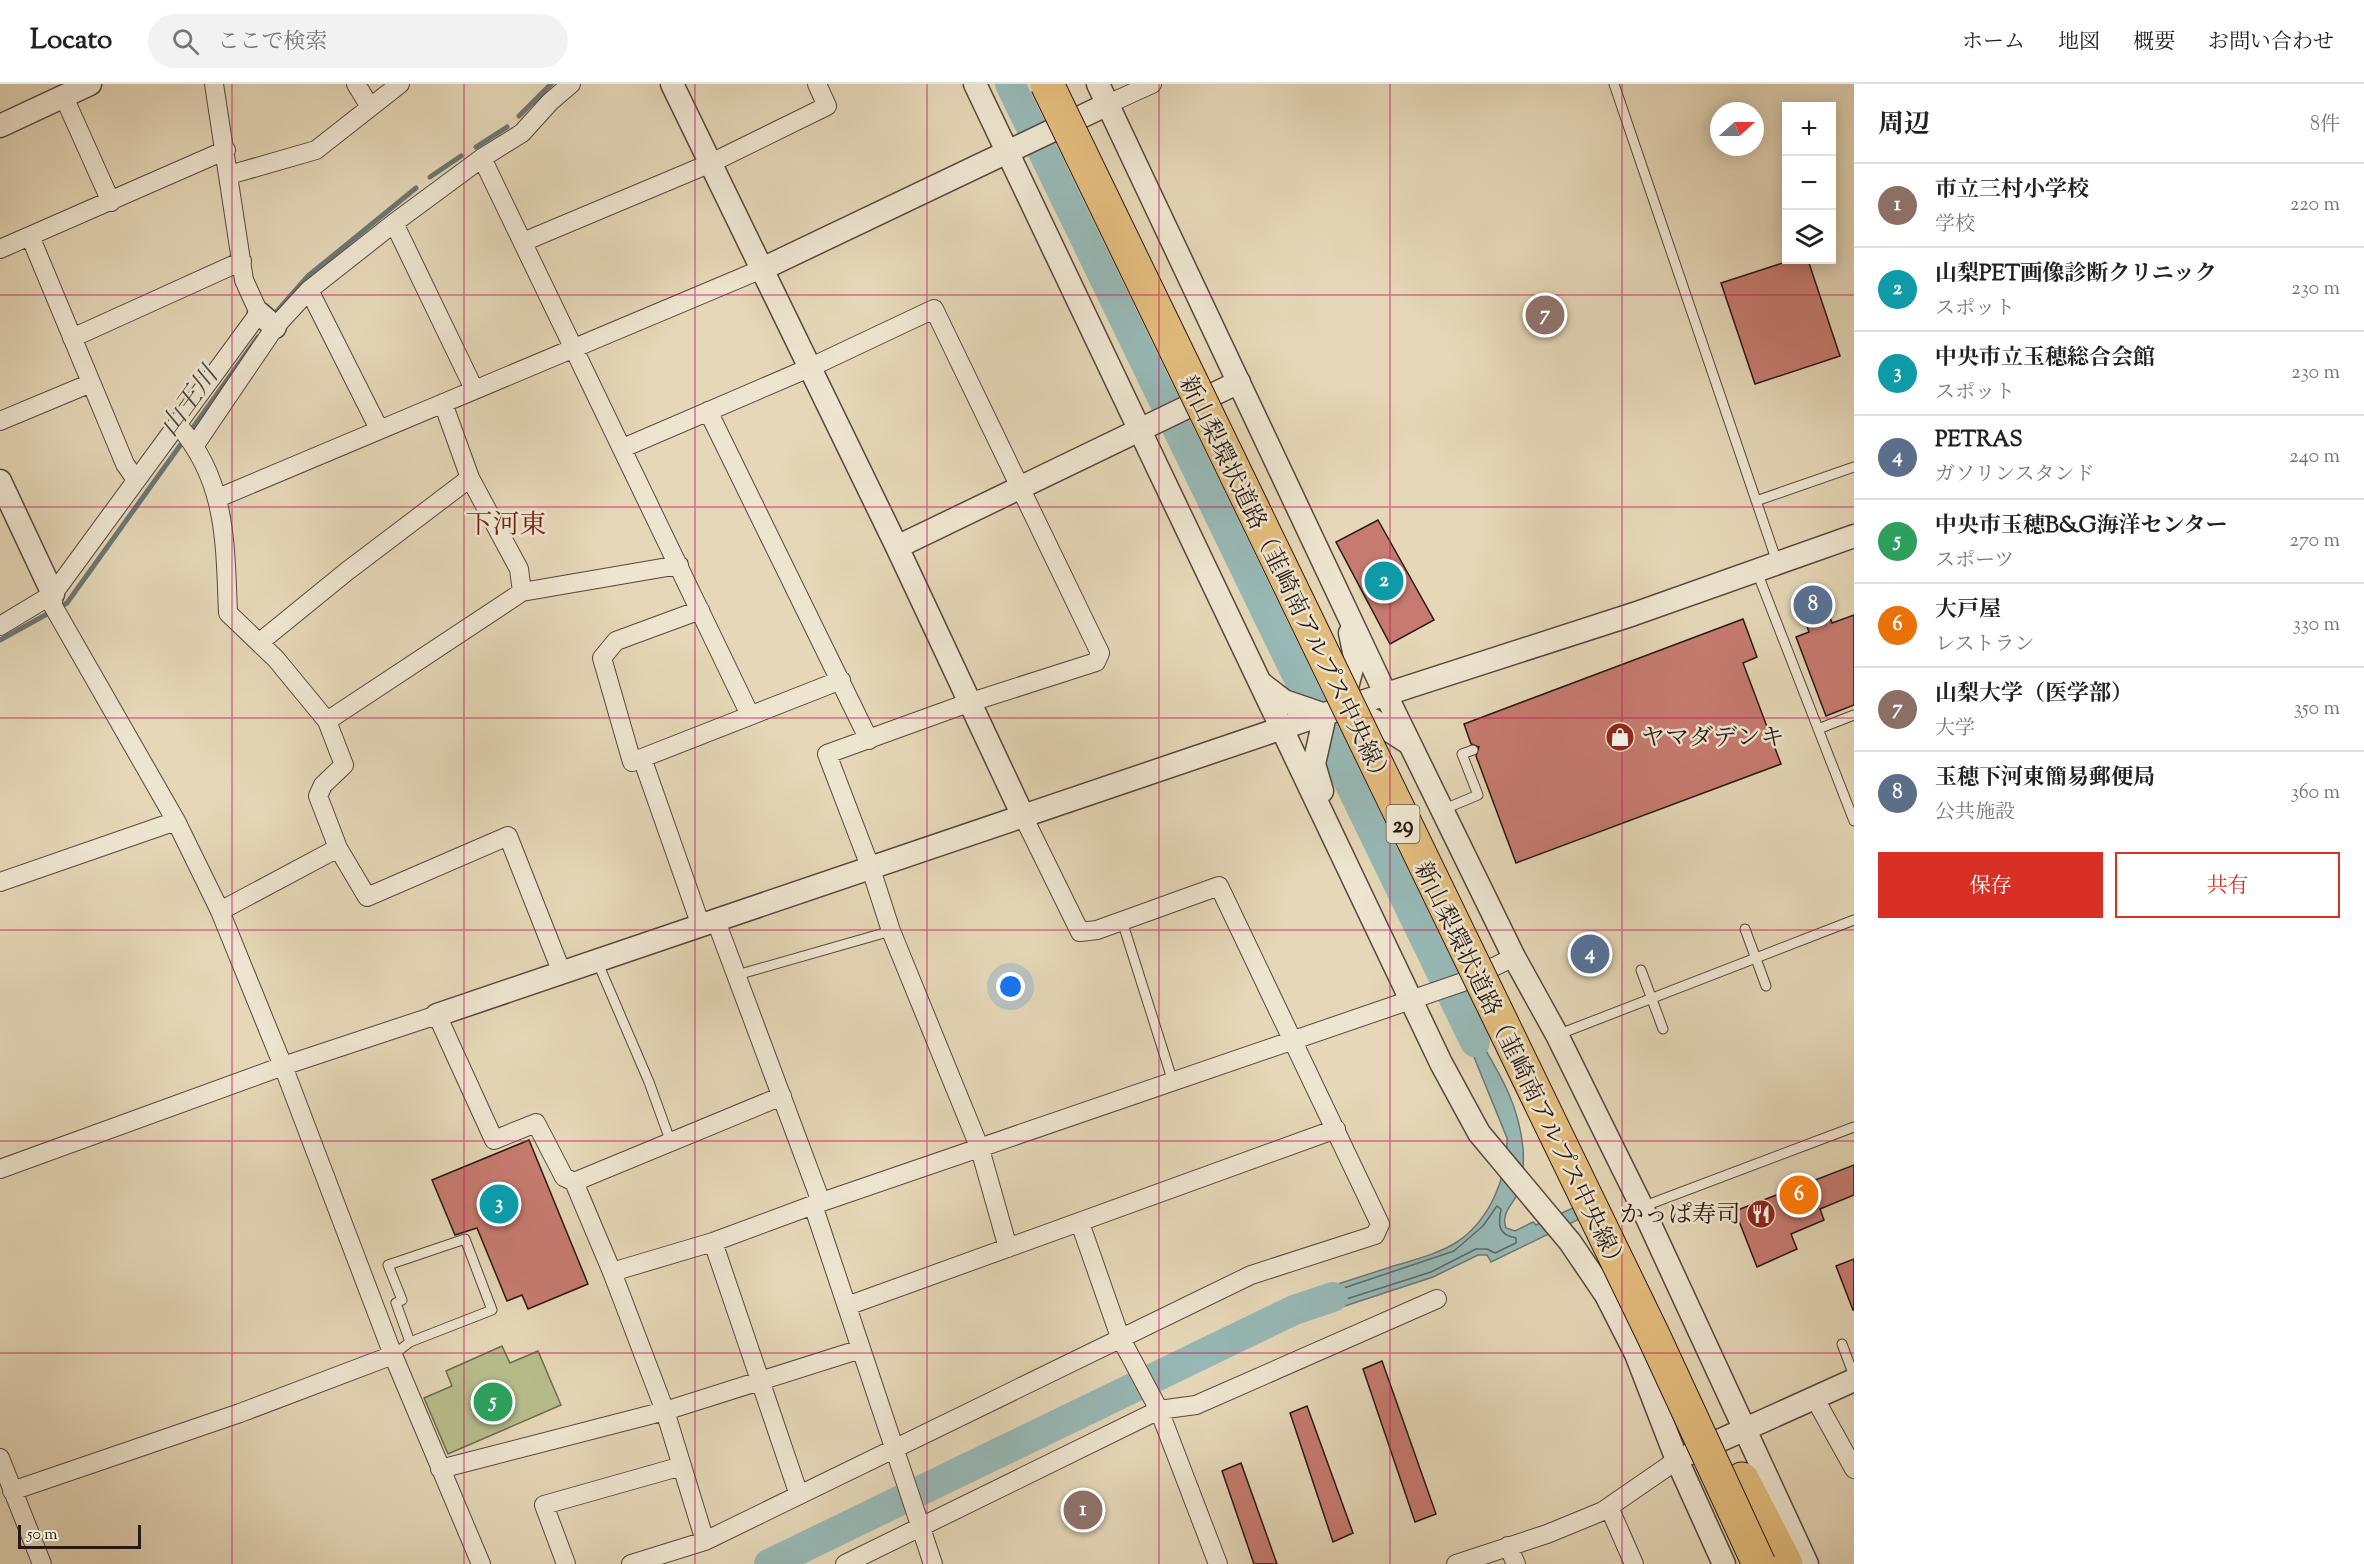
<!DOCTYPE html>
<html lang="ja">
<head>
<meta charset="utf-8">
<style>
  body { margin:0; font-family:"Sorts Mill Goudy","Noto Serif JP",serif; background:#f2f2f2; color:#222 }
  .controls { position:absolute; right:18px; top:18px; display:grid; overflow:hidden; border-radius:0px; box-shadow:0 3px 15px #0003 }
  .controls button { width:54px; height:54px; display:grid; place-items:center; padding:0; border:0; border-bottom:2px solid #e0e0e0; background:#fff; color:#222; font:30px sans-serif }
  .compass { position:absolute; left:1710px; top:18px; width:54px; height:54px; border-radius:50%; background:#fff; box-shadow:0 3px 15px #0003; rotate:69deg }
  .scale { position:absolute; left:18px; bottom:15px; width:123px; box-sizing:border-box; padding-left:6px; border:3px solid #281914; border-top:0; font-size:16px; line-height:21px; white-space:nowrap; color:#281914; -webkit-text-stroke:4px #eee5d0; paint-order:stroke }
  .you { position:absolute; left:1011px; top:903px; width:21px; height:21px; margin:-15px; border:4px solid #fff; border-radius:50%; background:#1a73e8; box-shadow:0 0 0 9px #1a73e833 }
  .badge { display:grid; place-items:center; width:39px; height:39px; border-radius:50%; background:#d93025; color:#fff; font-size:20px; font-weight:700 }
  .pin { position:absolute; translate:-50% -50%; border:3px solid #fff; box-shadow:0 2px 6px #0006 }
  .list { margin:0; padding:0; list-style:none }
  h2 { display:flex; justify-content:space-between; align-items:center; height:78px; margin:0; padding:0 24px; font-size:26px }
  h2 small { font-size:20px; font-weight:400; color:#767676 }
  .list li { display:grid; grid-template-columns:39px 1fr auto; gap:18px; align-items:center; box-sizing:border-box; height:84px; padding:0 24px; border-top:2px solid #e0e0e0 }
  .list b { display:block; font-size:22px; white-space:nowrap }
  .list p { margin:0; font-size:20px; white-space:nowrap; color:#767676 }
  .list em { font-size:20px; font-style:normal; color:#767676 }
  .actions { display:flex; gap:12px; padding:18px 24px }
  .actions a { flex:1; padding:14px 0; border:2px solid #d93025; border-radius:0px; text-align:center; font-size:21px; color:#d93025 }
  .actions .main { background:#d93025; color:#fff }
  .icon { flex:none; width:33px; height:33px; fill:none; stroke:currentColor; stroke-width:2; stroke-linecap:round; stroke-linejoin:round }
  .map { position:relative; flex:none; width:1854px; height:1480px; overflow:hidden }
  header { display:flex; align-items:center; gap:36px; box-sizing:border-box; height:84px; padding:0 30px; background:#fff; border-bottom:2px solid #e0e0e0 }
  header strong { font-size:28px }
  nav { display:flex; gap:33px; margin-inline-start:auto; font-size:21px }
  .search { width:420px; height:54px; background:#f2f2f2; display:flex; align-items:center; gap:15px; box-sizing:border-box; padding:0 21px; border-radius:33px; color:#767676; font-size:22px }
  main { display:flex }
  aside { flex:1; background:#fff }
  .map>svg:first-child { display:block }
</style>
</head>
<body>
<header>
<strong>Locato</strong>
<div class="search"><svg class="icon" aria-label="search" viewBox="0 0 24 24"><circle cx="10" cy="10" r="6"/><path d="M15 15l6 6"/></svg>ここで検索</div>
<nav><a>ホーム</a><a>地図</a><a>概要</a><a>お問い合わせ</a></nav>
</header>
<main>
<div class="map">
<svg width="1854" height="1480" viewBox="0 0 1854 1480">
  <rect width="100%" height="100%" fill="#e5d7b7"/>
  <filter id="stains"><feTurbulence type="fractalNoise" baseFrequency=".00333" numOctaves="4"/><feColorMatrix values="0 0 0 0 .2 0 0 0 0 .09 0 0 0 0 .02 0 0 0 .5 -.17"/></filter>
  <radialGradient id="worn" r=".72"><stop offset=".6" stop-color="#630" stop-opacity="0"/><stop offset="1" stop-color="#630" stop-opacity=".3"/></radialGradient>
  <!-- green -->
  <path fill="#b8bd8c" stroke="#706b50" stroke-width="1.5" d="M 502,1262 L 510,1279 L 538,1267 L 561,1321 L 448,1370 L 424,1314 L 452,1302 L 446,1287 Z"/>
  <!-- water -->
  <path fill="#97b8b5" stroke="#6b7875" stroke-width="1.5" d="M 1460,921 C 1486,972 1517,1005 1523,1064 C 1524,1078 1523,1093 1519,1106 C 1515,1119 1500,1128 1506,1144 L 1515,1147 L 1533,1138 L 1536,1141 L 1588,1117 L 1594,1128 L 1491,1178 L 1487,1171 L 1478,1171 L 1433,1193 L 1299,1237 L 1291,1215 C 1327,1204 1362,1192 1397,1181 C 1417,1175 1440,1169 1457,1158 C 1490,1136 1508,1092 1507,1054 L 1454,924 Z"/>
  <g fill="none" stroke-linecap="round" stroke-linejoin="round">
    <!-- shore -->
    <path stroke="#606864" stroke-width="1.5" d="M 1497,1122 L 1501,1125 C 1498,1141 1498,1151 1516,1154 L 1516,1159 L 1495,1169 L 1487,1165 L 1476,1165 L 1431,1188 L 1306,1228 L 1302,1227 L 1302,1218 L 1454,1167 L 1483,1142 Z"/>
    <!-- stream -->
    <path stroke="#6b7875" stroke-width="5" d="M 519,32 L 551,0
      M 476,63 L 507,43
      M 430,93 L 461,72
      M 272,233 L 308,192 L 416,104
      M 0,556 L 67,519 L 258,253"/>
    <!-- river -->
    <path stroke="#97b8b5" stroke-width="30" d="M 1010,0 L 1475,958
      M 769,1480 L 1294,1226 L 1333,1213"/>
  </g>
  <!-- building -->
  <path fill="#c77b70" stroke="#281914" stroke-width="1.5" d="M 1792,176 L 1808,176 L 1840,272 L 1755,300 L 1721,199 Z
    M 1378,436 L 1434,536 L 1390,560 L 1336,458 Z
    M 1819,502 L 1832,539 L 1854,531 L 1854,621 L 1826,632 L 1796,553 L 1809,548 L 1796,510 Z
    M 1743,535 L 1757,573 L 1743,579 L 1781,680 L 1516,779 L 1476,672 L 1479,663 L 1471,660 L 1464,640 Z
    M 529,1056 L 588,1200 L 528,1225 L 522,1211 L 507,1217 L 477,1144 L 455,1151 L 432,1096 Z
    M 1854,1081 L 1854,1111 L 1820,1125 L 1824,1136 L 1791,1150 L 1797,1165 L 1757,1183 L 1735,1127 Z
    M 1854,1175 L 1854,1226 L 1853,1226 L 1836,1182 Z
    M 1382,1277 L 1436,1430 L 1415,1438 L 1363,1285 Z
    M 1307,1322 L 1353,1449 L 1333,1458 L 1290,1329 Z
    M 1241,1379 L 1277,1480 L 1254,1480 L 1222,1387 Z"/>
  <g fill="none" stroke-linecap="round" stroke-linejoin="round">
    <!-- service casing -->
    <g stroke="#57483d" stroke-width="11">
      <path id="service" d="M 1614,0 L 1777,478
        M 1756,417 L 1854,383
        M 1757,488 L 1854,737
        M 1818,645 L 1854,631
        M 1442,726 L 1478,711 L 1462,670 L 1473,666
        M 1122,837 L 1173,998
        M 1745,845 L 1766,902
        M 597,877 L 649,998 L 670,1056
        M 1641,886 L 1663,945
        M 737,891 L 891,847
        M 1557,951 L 1854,836
        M 1642,1123 L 1854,1043
        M 1842,1260 L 1854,1292
        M 393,1271 L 410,1258 L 492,1226 L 465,1155 L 388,1181 L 402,1216 L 396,1219 L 410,1258"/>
    </g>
    <!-- minor casing -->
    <g stroke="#57483d" stroke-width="20">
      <path id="minor" d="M 356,0 L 370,23
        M 64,13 L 111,118
        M 1108,20 L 1152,0
        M 482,74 L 750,631
        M 229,91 L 316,66 L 400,0
        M 394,139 L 474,305
        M 30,152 L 125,380 L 136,396
        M 523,158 L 711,79 L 827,22 L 817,0
        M 0,165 L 226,66
        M 309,206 L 379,345
        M 72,254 L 242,177
        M 443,319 L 470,394 L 519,485 L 522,508
        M 708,327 L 869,656
        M 0,337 L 91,299
        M 178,341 C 227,397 225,459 228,529 L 276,575 L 327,637 L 344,681 L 323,701 L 318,712 L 338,764 L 220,827
        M 195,361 L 275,243 L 309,206 L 394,139 L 482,74 L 522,49 L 550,18 L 571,0
        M 623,364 L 809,284 L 934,225 L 1100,569 L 1096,578 L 968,619 L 827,670 L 871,785 L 891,847 L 980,1065 L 1008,1164
        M 218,414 L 762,185
        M 53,510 L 53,522 L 176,737 L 220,827 L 283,982 L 393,1271 L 481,1480
        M 700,526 L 616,557 L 602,574 L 632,678 L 841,596
        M 0,542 L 53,510 L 259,229 L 244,196 L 214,0
        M 260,558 L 346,488 L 470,394
        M 327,637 L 522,508 L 679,481
        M 642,674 L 701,842
        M 338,764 L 367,813 L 508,752 L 562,889
        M 0,798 L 176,737
        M 716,837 L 821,1118
        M 0,1085 L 283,982 L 437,931 L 494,1056 L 536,1039 L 564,1093 L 574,1098 L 612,1188 L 665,1327 L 705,1457
        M 574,1098 L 782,1012
        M 813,1121 L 933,1480
        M 1080,1139 L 1120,1253 L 1159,1326 L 1218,1480
        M 713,1158 L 799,1411
        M 612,1188 L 713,1158 L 813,1121 L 1463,898 L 1514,873
        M 847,1222 L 1336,1045
        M 1814,1313 L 1854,1385
        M 0,1374 L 42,1480
        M 440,1385 L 665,1327 L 861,1265
        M 12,1407 L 240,1329 L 393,1271
        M 1609,1423 L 1634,1480
        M 1508,1462 L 1516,1480
        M 566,1480 L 544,1421 L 682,1382
        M 631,1480 L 705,1457 L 1251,1191 L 1375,1151 L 1380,1140 L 1219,802 L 1097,846 L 1080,848 L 1024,734
        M 845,1480 L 1159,1326 L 1196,1321 L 1437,1215
        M 1456,1480 L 1547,1450 L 1603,1427 L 1677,1376"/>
    </g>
    <!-- tertiary casing -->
    <g stroke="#57483d" stroke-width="25">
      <path id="tertiary" d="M 672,0 L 897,463 L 1024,734
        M 975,0 L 1441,979 L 1479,1049 L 1570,1158 L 1606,1211 L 1636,1270 L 1677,1376 L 1724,1480
        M 1098,0 L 1386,611 L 1514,873 L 1557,951 L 1642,1123 L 1807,1480
        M 0,42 L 90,0
        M 762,185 L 1108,20
        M 259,229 L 275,243
        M 0,397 L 53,510
        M 897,463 L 1239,298
        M 1350,549 L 1355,573 L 1341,626 L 1373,636 L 1407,658
        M 1262,600 L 1284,617 L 1325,631 L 1314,680 L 1322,707
        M 437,931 L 1306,636 L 1634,530 L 1854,452
        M 1692,1369 L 1854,1296"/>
    </g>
    <!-- motorway casing -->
    <g stroke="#281914" stroke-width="35">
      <path id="motorway" d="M 1742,1395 L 1786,1480"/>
    </g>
    <!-- service -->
    <use href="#service" stroke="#eee5d0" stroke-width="9"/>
    <!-- minor -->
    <use href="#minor" stroke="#eee5d0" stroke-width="18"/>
    <!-- tertiary -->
    <use href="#tertiary" stroke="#eee5d0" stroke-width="22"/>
    <!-- motorway -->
    <use href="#motorway" stroke="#e2bc7c" stroke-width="33"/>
    <!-- motorway-bridge casing -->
    <g stroke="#281914" stroke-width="35" stroke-linecap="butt">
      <path id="motorway-bridge" d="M 1047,0 L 1654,1253 L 1759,1480"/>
    </g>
    <!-- motorway-bridge -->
    <use href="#motorway-bridge" stroke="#e2bc7c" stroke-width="33"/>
  </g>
  <!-- grid -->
  <path fill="none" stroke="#c2185b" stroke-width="1.5" stroke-opacity="0.55" d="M 232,0 L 232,1480M 464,0 L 464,1480M 695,0 L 695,1480M 927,0 L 927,1480M 1159,0 L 1159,1480M 1390,0 L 1390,1480M 1622,0 L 1622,1480M 0,211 L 1854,211M 0,423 L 1854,423M 0,634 L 1854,634M 0,846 L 1854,846M 0,1057 L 1854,1057M 0,1269 L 1854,1269"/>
  <!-- icons -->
  <defs>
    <g id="shop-disc" transform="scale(1.5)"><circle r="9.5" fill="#8f2418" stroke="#eee5d0"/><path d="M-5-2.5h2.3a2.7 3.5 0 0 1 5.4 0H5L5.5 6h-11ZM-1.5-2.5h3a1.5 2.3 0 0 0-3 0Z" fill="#fff"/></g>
    <g id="restaurant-disc" transform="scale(1.5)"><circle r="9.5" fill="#8f2418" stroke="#eee5d0"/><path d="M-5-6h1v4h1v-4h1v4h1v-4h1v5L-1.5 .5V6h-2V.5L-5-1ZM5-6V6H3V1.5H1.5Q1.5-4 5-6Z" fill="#fff"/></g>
  </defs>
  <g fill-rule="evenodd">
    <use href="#shop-disc" x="1620" y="653"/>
    <use href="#restaurant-disc" x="1761" y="1130"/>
  </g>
  <g text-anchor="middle" stroke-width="5" stroke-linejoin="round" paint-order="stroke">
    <!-- shield labels -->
    <rect fill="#eee5d0" stroke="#63564c" stroke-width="1.5" x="1386.5" y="721" width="33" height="38" rx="4.5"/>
    <g font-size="22" font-weight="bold" fill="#281914">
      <text x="1403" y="748">29</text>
    </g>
    <!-- street labels -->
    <g font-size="24" fill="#281914" stroke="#eee5d0">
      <text transform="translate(1286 497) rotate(64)" y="8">新山梨環状道路（韮崎南アルプス中央線）</text>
      <text transform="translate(1521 983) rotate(64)" y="8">新山梨環状道路（韮崎南アルプス中央線）</text>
    </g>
    <!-- poi labels -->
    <g font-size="24" fill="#281914" stroke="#eee5d0" text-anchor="start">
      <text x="1641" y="661">ヤマダデンキ</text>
      <text x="1740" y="1138" text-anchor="end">かっぱ寿司</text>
    </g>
    <!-- water labels -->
    <g font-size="26" font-style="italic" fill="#494944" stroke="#eee5d0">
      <text transform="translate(188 317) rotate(-54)" y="9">山王川</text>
    </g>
    <!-- quarter labels -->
    <g font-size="27" fill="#7a1f14" stroke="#eee5d0">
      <text x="506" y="449">下河東</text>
    </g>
  </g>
  <rect width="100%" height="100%" filter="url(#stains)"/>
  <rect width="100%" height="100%" fill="url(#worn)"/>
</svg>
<div class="controls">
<button>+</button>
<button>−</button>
<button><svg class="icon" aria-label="layers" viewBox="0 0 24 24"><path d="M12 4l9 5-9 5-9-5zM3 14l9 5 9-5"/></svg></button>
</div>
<svg class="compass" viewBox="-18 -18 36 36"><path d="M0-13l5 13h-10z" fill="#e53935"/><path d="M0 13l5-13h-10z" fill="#767676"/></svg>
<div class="scale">50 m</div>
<div class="you"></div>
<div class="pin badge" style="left:1083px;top:1426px;background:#8d6e63">1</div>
<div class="pin badge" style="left:1384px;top:497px;background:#0f9aa8">2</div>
<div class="pin badge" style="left:499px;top:1120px;background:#0f9aa8">3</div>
<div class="pin badge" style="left:1590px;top:870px;background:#5c6f8a">4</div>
<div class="pin badge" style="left:493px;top:1318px;background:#2e9e5b">5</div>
<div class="pin badge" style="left:1799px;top:1111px;background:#e8710a">6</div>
<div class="pin badge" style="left:1545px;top:231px;background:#8d6e63">7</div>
<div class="pin badge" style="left:1813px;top:521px;background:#5c6f8a">8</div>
</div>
<aside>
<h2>周辺<small>8件</small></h2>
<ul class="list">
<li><span class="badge" style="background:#8d6e63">1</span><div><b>市立三村小学校</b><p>学校</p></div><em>220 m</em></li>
<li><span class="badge" style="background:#0f9aa8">2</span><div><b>山梨PET画像診断クリニック</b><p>スポット</p></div><em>230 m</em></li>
<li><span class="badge" style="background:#0f9aa8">3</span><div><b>中央市立玉穂総合会館</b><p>スポット</p></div><em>230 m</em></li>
<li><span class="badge" style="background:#5c6f8a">4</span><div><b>PETRAS</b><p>ガソリンスタンド</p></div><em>240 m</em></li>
<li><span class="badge" style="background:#2e9e5b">5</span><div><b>中央市玉穂B&amp;G海洋センター</b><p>スポーツ</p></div><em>270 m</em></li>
<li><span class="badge" style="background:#e8710a">6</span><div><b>大戸屋</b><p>レストラン</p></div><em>330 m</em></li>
<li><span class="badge" style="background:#8d6e63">7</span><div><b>山梨大学（医学部）</b><p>大学</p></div><em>350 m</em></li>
<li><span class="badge" style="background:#5c6f8a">8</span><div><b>玉穂下河東簡易郵便局</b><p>公共施設</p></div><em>360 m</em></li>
</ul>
<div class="actions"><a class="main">保存</a><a>共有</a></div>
</aside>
</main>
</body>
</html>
